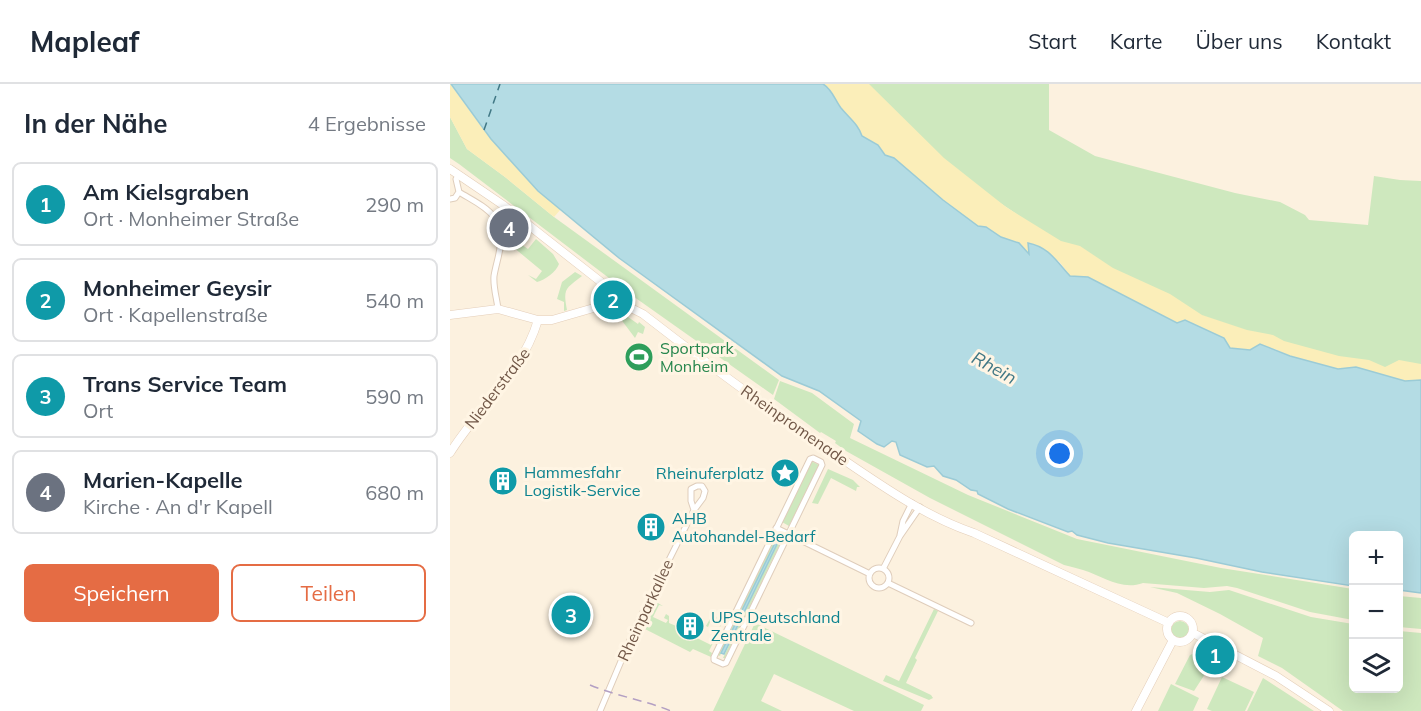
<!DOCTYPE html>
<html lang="de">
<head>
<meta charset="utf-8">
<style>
  body { margin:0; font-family:Mulish,sans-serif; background:#f2f2f3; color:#1f2937 }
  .controls { position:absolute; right:18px; bottom:18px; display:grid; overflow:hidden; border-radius:9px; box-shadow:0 6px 24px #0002 }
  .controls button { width:54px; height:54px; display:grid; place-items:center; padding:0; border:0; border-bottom:2px solid #e0e1e3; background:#fff; color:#1f2937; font:30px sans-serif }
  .you { position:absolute; left:610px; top:370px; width:21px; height:21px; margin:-15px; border:4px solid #fff; border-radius:50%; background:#1a73e8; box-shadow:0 0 0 9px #1a73e833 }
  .badge { display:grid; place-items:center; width:39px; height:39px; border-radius:50%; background:#e56c44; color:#fff; font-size:20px; font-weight:700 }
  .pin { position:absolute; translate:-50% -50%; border:3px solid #fff; box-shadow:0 2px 6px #0006 }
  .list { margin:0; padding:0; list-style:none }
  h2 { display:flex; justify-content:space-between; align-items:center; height:78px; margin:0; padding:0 24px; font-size:26px }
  h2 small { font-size:20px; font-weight:400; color:#747a83 }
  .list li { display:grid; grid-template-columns:39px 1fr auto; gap:18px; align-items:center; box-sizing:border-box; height:84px; margin:0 12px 12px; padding:0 12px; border:2px solid #e0e1e3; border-radius:9px }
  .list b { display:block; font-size:22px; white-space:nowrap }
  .list p { margin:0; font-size:20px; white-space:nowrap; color:#747a83 }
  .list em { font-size:20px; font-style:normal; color:#747a83 }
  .actions { display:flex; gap:12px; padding:18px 24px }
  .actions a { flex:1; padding:14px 0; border:2px solid #e56c44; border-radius:9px; text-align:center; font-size:21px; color:#e56c44 }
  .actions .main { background:#e56c44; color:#fff }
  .icon { flex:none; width:33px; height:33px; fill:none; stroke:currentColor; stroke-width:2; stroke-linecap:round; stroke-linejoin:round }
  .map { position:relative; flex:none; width:971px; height:627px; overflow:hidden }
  header { display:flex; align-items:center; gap:36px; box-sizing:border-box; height:84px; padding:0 30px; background:#fff; border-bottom:2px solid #e0e1e3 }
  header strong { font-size:28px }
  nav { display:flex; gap:33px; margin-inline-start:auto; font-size:21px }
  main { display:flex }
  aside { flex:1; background:#fff }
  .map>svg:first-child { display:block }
</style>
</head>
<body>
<header>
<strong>Mapleaf</strong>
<nav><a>Start</a><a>Karte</a><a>Über uns</a><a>Kontakt</a></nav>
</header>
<main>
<aside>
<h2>In der Nähe<small>4 Ergebnisse</small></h2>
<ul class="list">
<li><span class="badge" style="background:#0f9aa8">1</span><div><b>Am Kielsgraben</b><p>Ort · Monheimer Straße</p></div><em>290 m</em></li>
<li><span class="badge" style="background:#0f9aa8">2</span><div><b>Monheimer Geysir</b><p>Ort · Kapellenstraße</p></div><em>540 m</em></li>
<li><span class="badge" style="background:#0f9aa8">3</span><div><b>Trans Service Team</b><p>Ort</p></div><em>590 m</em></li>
<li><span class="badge" style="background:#6b7280">4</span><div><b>Marien-Kapelle</b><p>Kirche · An d'r Kapell</p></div><em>680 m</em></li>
</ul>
<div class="actions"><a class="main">Speichern</a><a>Teilen</a></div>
</aside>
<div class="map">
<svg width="971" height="627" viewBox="0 0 971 627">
  <rect width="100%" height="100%" fill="#fcf1df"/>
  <!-- green -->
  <path fill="#cee8be" d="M 374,0 L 599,0 L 599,46 L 645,72 L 785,109 L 830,118 L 855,131 L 859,136 L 918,141 L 924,92 L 950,96 L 971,97 L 971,296 L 728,239 Z
    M 0,33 L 17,65 L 55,93 L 104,133 L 329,296 L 323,311 L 180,210 L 9,80 L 0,74 Z
    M 86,155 L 103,170 L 109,180 C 106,188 95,196 87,198 L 78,191 L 86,195 L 92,187 L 63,163 L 68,158 L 78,165 Z
    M 125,188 L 132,192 C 115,205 113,205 117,226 L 114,227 L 114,218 L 107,215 L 112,198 Z
    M 167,230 L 178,231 L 178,233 L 188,240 L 189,238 L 195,243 L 193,250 L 188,248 L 185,254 Z
    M 330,297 L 362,309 L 404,340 L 400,354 L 518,411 L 627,455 L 771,484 L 903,505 L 903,536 L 860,528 L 787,504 L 777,502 L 754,504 L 693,499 C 671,507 653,492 633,486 C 627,484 621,483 614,481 L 480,414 L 396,367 L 385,359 L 386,357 L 371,348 L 370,349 L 324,315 Z
    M 361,377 L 369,381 L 339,442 L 332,438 Z
    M 378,385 L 403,396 L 410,403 L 407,403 L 406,407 L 381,394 L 368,420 L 362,419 Z
    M 326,451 L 333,454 L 275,574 L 273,574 L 329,456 L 327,455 L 271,569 L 270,572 L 268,571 Z
    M 700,503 L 760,508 L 779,506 L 861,533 L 903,540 L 904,604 L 948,604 L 949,547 L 971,549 L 971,627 L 893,627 L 832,584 L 808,572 L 813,554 L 770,530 L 727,509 Z
    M 949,512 L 971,514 L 971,545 L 949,543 Z
    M 206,518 L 213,522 L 209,521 L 203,533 L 216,539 L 218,536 L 214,534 L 216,530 L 219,532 L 219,539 L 231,544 L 228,550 L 240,555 L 243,552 L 261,561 L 272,538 L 262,533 L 258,543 L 256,542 L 261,533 L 265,532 L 276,538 L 276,540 L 272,539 L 268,547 L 271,550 L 267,549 L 264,557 L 267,559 L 267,561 L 263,559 L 259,567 L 262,569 L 261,573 L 243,565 L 240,568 L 193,544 Z
    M 484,525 L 488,527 L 465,574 L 467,576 L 456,599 L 481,611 L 483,614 L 479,616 L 433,597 L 436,591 L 449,597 Z
    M721 546a9 9 0 1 1 18 0a9 9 0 1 1-18 0Z
    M 305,539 L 474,621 L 471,627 L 404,627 L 324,590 L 311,617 L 332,627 L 263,627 Z
    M 747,568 L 764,576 L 744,607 L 725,600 L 740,571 Z
    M 772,593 L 804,608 L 795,627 L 762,627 L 757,625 Z
    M 813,594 L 864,627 L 797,627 Z
    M 721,600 L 749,614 L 743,627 L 708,627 Z"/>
  <!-- sand -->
  <path fill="#fbeeb9" d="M 0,0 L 41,55 L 88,107 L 111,125 L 104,133 L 55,93 L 17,65 L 0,33 Z
    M 373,0 L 419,0 L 494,74 L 556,123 L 611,157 L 630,162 L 663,184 L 720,210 L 752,231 L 797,246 L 823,251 L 834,257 L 889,272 L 919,276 L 935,283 L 949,276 L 971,280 L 971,296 L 955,297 L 906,283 L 888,285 L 840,272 L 825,265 L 800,266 L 780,264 L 686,220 L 638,194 L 620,192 L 609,177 L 580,171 L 568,159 L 551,153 L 536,143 L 528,142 L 493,116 L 444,74 L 435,71 L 428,61 L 412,52 C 408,40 400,35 391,24 C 385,16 382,5 373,0 Z"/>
  <!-- water -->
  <path fill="#b4dce4" stroke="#9bcbd6" stroke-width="1.5" d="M 1,0 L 373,0 C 382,5 385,16 391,24 C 400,35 408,40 412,52 L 428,61 L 435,71 L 444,74 L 493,116 L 528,142 L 536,143 L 551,153 L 569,159 L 579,170 L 578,159 C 599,163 607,178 620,192 L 638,193 L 727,239 L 735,236 L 774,254 L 780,264 L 800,266 L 810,260 L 840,272 L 888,285 L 906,283 L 955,297 L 971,296 L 971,509 L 949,506 L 948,452 L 904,452 L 903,502 L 812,488 L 746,474 L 658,459 L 627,451 L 622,447 L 618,448 L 558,425 L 528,410 L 527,407 L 521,406 L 506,396 L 493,392 L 484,382 L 477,383 L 450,371 L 446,358 L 442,357 L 434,363 L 427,360 L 408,347 L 411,337 L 369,307 L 332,292 L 169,174 L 88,107 L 41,55 Z
    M 327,455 L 329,456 L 274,570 L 271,569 Z"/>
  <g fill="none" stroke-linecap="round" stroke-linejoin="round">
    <!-- ferry -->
    <path stroke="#417885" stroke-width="1.5" stroke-dasharray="8 6" stroke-linecap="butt" d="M 34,46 L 50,0"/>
    <!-- street casing -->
    <g stroke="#dfcdbb" stroke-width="7">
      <path id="street" d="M 9,91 L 6,95 L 9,108 C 20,115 36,122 44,133 C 58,151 47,173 44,192 C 43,203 47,215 48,225
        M 0,115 L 5,114 L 9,108
        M 363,374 L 371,378 L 372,381 L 276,579 L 273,580 L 264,576 L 264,573 L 360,375 Z
        M 326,444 L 420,490
        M 450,451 L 453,437 L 462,419
        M419 494a10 10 0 1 1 20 0a10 10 0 1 1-20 0Z
        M 433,485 L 450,452 L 470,423
        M 438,499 L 521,539
        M 150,627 L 185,544 L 244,426 L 253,414 L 255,407 L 252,402 L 247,402 L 241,405 L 241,417 L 244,426"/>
    </g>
    <!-- secondary casing -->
    <g stroke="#e4ceb9" stroke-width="9">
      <path id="secondary" d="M 0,85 L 53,121 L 151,198 L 158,209
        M 158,209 L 164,208 L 169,211 L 171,219
        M 171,219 L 193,230 C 256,279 320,326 385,370 C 429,400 474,432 524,449 L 719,539
        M 154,221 L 162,226 L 168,225 L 171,219
        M 0,231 L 48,225 L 88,236 L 102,236 L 154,221
        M 0,369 C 29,322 72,290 88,236
        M717 545a13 13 0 1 1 26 0a13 13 0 1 1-26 0Z
        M 743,549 L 826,592 L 879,627
        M 686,627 L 723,556"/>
    </g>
    <!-- street -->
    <use href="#street" stroke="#fff" stroke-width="5"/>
    <!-- secondary -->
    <use href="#secondary" stroke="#fff" stroke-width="8"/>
    <!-- rail -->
    <path stroke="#b39fc3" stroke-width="1.5" stroke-dasharray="9 6" stroke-linecap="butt" d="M 140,601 C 166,612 194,616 221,627"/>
  </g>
  <!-- icons -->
  <defs>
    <g id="stadium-disc" transform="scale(1.5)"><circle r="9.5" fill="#2e9e5b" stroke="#fff5e4"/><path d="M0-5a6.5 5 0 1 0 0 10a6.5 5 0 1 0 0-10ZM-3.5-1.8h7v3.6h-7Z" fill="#fff"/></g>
    <g id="sight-disc" transform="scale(1.5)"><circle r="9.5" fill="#0f9aa8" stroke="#fff5e4"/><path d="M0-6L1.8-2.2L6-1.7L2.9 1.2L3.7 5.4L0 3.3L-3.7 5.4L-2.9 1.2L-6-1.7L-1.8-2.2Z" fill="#fff"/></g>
    <g id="building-disc" transform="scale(1.5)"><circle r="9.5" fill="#0f9aa8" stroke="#fff5e4"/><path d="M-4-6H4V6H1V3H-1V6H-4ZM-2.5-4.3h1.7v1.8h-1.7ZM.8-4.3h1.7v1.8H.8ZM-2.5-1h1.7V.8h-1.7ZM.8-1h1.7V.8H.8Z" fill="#fff"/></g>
  </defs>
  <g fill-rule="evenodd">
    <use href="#stadium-disc" x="189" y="273"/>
    <use href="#sight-disc" x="335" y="389"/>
    <use href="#building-disc" x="53" y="397"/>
    <use href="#building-disc" x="201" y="443"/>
    <use href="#building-disc" x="240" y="542"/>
  </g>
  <g text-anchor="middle" stroke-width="6" stroke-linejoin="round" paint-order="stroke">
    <!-- leisure labels -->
    <g font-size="16" fill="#27864d" stroke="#fff5e4" text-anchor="start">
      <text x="210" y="270">Sportpark<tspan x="210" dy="18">Monheim</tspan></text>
    </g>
    <!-- street labels -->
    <g font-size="16" fill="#715747" stroke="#fff5e4">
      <text transform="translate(47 304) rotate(-53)" y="6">Niederstraße</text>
      <text transform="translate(345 341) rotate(35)" y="6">Rheinpromenade</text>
      <text transform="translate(195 526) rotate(-65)" y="6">Rheinparkallee</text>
    </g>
    <!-- culture labels -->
    <g font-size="16" fill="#0d838f" stroke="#fff5e4" text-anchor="start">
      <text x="74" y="394">Hammesfahr<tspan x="74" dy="18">Logistik-Service</tspan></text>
      <text x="314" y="395" text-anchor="end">Rheinuferplatz</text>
      <text x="222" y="440">AHB<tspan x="222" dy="18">Autohandel-Bedarf</tspan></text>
      <text x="261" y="539">UPS Deutschland<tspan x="261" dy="18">Zentrale</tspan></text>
    </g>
    <!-- water labels -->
    <g font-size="18" font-style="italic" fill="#417885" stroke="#fff5e4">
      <text transform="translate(544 284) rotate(29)" y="6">Rhein</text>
    </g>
  </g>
</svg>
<div class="controls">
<button>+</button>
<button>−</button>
<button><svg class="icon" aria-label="layers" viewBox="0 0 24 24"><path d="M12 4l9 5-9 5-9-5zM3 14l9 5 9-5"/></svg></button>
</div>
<div class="you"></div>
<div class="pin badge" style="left:765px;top:571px;background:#0f9aa8">1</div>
<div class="pin badge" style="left:163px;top:216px;background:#0f9aa8">2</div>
<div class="pin badge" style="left:121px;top:531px;background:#0f9aa8">3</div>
<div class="pin badge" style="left:59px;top:144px;background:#6b7280">4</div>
</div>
</main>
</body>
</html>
